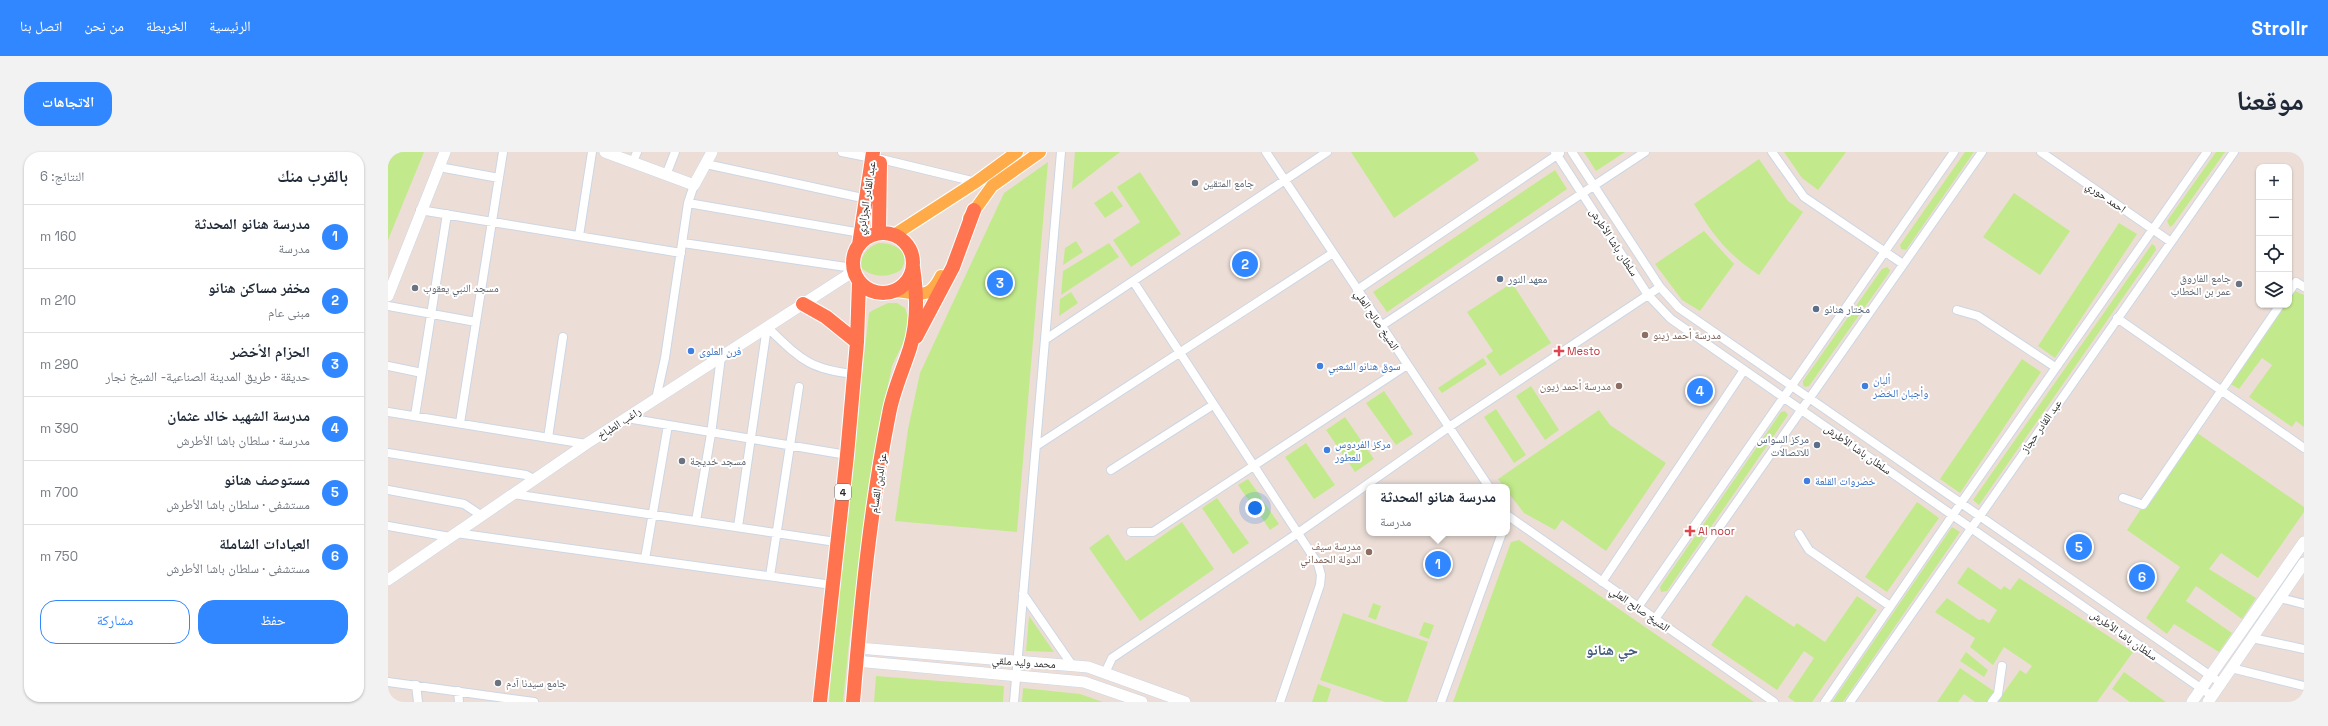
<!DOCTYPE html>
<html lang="ar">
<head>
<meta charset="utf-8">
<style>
  body { margin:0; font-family:"Space Grotesk","Noto Naskh Arabic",sans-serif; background:#f2f2f3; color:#1f2937; direction:rtl }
  .controls { position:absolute; right:12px; top:12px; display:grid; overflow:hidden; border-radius:8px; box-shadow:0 1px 3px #0004 }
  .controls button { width:36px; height:36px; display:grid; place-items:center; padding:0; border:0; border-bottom:1px solid #e0e1e3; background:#fff; color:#1f2937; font:20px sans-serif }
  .you { position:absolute; left:867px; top:356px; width:14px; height:14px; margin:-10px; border:3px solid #fff; border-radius:50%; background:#1a73e8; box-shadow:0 0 0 6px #1a73e833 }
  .badge { display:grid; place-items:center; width:26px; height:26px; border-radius:50%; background:#3187ff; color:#fff; font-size:13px; font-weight:700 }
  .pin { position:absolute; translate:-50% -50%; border:2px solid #fff; box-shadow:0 1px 4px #0006 }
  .popup { position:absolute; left:978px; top:332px; width:144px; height:52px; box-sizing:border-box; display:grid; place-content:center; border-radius:8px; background:#fff; filter:drop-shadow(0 1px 3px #0005); font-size:13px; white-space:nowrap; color:#747a83 }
  .popup b { font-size:15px; color:#1f2937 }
  .popup::after { content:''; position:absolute; left:50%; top:100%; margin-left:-8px; border:8px solid transparent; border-top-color:#fff }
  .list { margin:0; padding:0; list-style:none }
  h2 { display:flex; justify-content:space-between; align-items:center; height:52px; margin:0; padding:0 16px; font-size:17px }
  h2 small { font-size:13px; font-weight:400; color:#747a83 }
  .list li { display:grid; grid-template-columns:26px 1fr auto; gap:12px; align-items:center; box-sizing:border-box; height:64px; padding:0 16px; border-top:1px solid #e0e1e3 }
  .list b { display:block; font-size:15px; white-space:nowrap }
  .list p { margin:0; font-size:13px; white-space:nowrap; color:#747a83 }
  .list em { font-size:13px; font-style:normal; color:#747a83 }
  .actions { display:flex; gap:8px; padding:12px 16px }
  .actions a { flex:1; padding:9px 0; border:1px solid #3187ff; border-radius:16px; text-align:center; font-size:14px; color:#3187ff }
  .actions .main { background:#3187ff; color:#fff }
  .icon { flex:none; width:22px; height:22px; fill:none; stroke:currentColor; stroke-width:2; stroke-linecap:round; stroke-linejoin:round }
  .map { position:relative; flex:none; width:1916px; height:550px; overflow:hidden; direction:ltr; border-radius:16px }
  header { display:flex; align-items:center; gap:24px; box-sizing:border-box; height:56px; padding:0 20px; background:#3187ff; color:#fff }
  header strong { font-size:19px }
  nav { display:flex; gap:22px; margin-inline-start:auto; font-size:14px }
  .intro { display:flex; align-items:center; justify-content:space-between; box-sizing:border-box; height:96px; padding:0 24px }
  h1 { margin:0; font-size:28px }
  .button { padding:10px 18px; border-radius:16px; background:#3187ff; color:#fff; font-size:14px; font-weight:700 }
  main { display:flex; gap:24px; padding:0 24px }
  aside { flex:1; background:#fff; border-radius:16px; box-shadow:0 1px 3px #0004 }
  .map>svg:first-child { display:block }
</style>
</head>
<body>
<header>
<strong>Strollr</strong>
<nav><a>الرئيسية</a><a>الخريطة</a><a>من نحن</a><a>اتصل بنا</a></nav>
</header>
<div class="intro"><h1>موقعنا</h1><a class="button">الاتجاهات</a></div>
<main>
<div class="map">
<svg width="1916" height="550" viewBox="0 0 1916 550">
  <rect width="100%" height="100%" fill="#ecded7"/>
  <!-- green -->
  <path fill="#c2ea8c" d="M 0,0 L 36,0 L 0,88 Z
    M 687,0 L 732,0 L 684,37 Z
    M 963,0 L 1086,0 L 1091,8 L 1006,66 Z
    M 1196,0 L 1237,0 L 1208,19 Z
    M 1396,0 L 1458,0 L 1430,38 L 1414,26 Z
    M 1577,0 L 1586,0 L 1518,98 L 1513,97 L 1512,93 Z
    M 1828,0 L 1837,0 L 1785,73 L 1782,75 L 1779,69 Z
    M 1371,7 L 1400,49 L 1415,60 L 1371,123 C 1339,102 1326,84 1306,52 Z
    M 660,10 L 629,380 L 507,369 L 520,277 L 532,221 L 616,41 Z
    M 1167,18 L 1179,37 L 999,160 L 985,140 Z
    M 752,20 L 793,82 L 743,115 L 725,88 L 752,70 L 729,35 Z
    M 724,39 L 735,54 L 717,66 L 706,51 Z
    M 1626,41 L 1682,79 L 1652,123 L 1595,85 Z
    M 1731,71 L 1749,82 L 1667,206 L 1650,194 Z
    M 1316,79 L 1346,112 L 1312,159 L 1294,148 L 1267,112 Z
    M 688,89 L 695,100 L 675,113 L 677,96 Z
    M 491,91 C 507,91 524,100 513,118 C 500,126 486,126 473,116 C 472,103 480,95 491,91 Z
    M 721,91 L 731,105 L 673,143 L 675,119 Z
    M 1764,92 L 1767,94 L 1768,98 L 1591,353 L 1585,348 Z
    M 1499,115 L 1502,118 L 1501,121 L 1421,234 L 1417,235 L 1415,233 L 1415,229 L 1494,117 Z
    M 1124,131 L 1163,191 L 1112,224 L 1098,204 L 1105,199 L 1079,160 Z
    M 1905,138 L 1916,143 L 1916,275 L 1908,269 L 1904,275 L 1861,245 L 1884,213 L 1874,206 L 1851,237 L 1841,231 L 1895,153 L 1901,153 L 1901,144 Z
    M 683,140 L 690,151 L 671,164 L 672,147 Z
    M 500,151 L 509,151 L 517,156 L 523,174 L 504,214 L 489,286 L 461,491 L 455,550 L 441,550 L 450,433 L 481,161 C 487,156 493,155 500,151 Z
    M 1095,206 L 1099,212 L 1054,241 L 1050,236 Z
    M 1634,207 L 1653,220 L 1572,341 L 1552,327 Z
    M 1143,234 L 1171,278 L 1157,288 L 1128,244 Z
    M 996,239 L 1025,282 L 1008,293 L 978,251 Z
    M 1108,257 L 1138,303 L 1126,311 L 1096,265 Z
    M 1211,258 L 1222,273 L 1278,311 L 1218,399 L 1174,368 L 1167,378 L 1136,361 L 1119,339 L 1119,335 L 1116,335 L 1110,327 Z
    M 1397,259 L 1400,263 L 1279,439 L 1273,440 L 1272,435 L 1393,260 Z
    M 957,265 L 986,307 L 967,320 L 938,278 Z
    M 1805,278 L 1916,355 L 1916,360 L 1870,426 L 1833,401 L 1821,417 L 1868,446 L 1854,467 L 1808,434 L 1798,449 L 1844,481 L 1831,500 L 1786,472 L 1779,482 L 1758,466 L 1792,415 L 1739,378 Z
    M 918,291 L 947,333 L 926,347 L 897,305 Z
    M 860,327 L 874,346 L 864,353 L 850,333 Z
    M 829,346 L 861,391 L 845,402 L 814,356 Z
    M 876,350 L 891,372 L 882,378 L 867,356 Z
    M 1529,350 L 1551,366 L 1499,440 L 1477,425 Z
    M 794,370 L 826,417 L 752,469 L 701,396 L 720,382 L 738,409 Z
    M 1564,375 L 1572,380 L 1455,550 L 1444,550 Z
    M 1131,388 L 1366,550 L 1065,550 L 1123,390 Z
    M 1580,415 L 1613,438 L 1616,434 L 1622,438 L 1631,426 L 1745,500 L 1709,550 L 1609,550 L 1632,518 L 1638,522 L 1644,514 L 1616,495 L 1605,513 L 1582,495 L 1587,486 L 1547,460 L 1559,446 L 1591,468 L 1595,467 L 1601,471 L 1609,458 L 1569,431 Z
    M 1358,443 L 1406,475 L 1409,471 L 1437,490 L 1469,444 L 1489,458 L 1424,550 L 1407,550 L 1400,545 L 1426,506 L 1416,499 L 1389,538 L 1323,493 Z
    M 985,451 L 993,454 L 988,468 L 980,465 Z
    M 955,461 L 1040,490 L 1019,550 L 997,550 L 932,528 Z
    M 641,464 L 666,500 L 638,499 Z
    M 1036,470 L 1046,473 L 1041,487 L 1031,483 Z
    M 1578,500 L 1600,518 L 1596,525 L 1572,509 Z
    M 1572,516 L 1610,542 L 1603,550 L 1587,550 L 1576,542 L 1570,550 L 1549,550 Z
    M 1736,520 L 1778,550 L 1742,550 L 1724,537 Z
    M 488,524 L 616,534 L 615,550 L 486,550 Z
    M 930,532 L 943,537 L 939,550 L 924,550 Z
    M 635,536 L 692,542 L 715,550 L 634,550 Z"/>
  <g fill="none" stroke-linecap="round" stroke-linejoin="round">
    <!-- street casing -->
    <g stroke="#ccd6e3" stroke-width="10">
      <path id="street" d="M 454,0 L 484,6
        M 878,0 L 1101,335
        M 1167,0 L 1260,143 L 1283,167 L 1824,544
        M 1184,0 L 1272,135 L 1291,156 L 1833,531
        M 1384,0 L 1416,45 L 1515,112
        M 1653,0 L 1783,90
        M 493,7 L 588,30
        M 245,10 L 249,0
        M 318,12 L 479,47
        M 51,15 L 111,26
        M 278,23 L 287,0
        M 300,51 L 473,81
        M 32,58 L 293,101
        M 191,84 L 204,0
        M 295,91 L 465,116
        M 745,129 L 930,412 L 933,423 L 932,433 L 892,550
        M 969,138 L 1172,1
        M 1901,140 L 1908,130 L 1916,135
        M 0,154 L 88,170
        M 1569,158 L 1590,164 L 1667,215
        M 1729,166 L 1916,296
        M 993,174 L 1257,0
        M 379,175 C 412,206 419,217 466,222
        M 658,187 L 939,0
        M 0,214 L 34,221
        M 268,247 L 277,206 L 300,51 L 306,33
        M 0,260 L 198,292
        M 27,264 L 59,62
        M 239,266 L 459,303
        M 72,271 L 115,0
        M 160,286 L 175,185
        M 648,294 L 945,101
        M 0,301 L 138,323 L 146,327
        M 723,318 L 825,253
        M 0,338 L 76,352 L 94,364
        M 125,342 L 448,390
        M 1735,346 L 1755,353 L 1892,153
        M 1119,363 L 1386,550
        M 308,369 L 323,282 L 333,205
        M 0,374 L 62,385
        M 350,375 L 379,175
        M 743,380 L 765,380 L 1019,213
        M 68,381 L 444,433
        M 1411,382 L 1421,398 L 1502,454
        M 257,407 L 280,273
        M 382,424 L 411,235
        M 1214,430 L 1356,218
        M 635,442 L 684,513
        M 1892,446 L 1916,452
        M 1250,455 L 1566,0
        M 1267,467 L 1594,0
        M 1864,486 L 1916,497
        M 1843,516 L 1916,534
        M 717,521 L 724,506 L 910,381 L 1061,275 L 1272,135
        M 0,530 L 146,550
        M 28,533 L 30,550
        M 70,539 L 71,550
        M 626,550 L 673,0
        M 1053,550 L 1114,381
        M 1437,550 L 1573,351 L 1819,0
        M 1462,550 L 1846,0
        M 1604,550 L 1610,542 L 1614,514"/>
    </g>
    <!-- secondary casing -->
    <g stroke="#ccd6e3" stroke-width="12">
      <path id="secondary" d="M 217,0 L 306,33 L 324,0
        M 0,144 L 57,0
        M 0,428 L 198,292 L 466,119
        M 470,496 L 700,515 L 797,550
        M 468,509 L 696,530 L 754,550
        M 1804,550 L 1916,390
        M 1820,550 L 1916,411"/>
    </g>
    <!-- primary casing -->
    <g stroke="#fff" stroke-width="14">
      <path id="primary" d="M 581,66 L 604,34 L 652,0
        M 506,83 L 588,30 L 629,0
        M 507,139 C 531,141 541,149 553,124"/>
    </g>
    <!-- highway casing -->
    <g stroke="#fff" stroke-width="16">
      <path id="highway" d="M465 111a30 30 0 1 1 60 0a30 30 0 1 1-60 0Z
        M 491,81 L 492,11
        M 471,93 L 485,0
        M 415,152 L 438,165 L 469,190
        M 528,185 L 565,115 L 586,58
        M 432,550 L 459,303 L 469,190 L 471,130
        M 465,550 C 473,454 482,357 501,262 C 505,239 515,218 522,196 C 530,170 529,141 525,115"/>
    </g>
    <!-- street -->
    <use href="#street" stroke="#fff" stroke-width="8"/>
    <!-- secondary -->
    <use href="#secondary" stroke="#fff" stroke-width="11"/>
    <!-- primary -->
    <use href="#primary" stroke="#ffab49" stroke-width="12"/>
    <!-- highway -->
    <use href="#highway" stroke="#ff734f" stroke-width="14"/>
  </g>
  <!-- markers -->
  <g fill="#6b7280" stroke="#fff" stroke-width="1.5">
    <circle cx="807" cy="31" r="4"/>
    <circle cx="1851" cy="132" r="4"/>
    <circle cx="27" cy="136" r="4"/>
    <circle cx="294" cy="309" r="4"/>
    <circle cx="110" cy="531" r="4"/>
  </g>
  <g fill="#5c6f8a" stroke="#fff" stroke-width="1.5">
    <circle cx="1112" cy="127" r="4"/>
    <circle cx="1428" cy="157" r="4"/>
    <circle cx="1429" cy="293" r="4"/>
  </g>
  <g fill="#8d6e63" stroke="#fff" stroke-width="1.5">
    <circle cx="1257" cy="183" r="4"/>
    <circle cx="1231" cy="234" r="4"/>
    <circle cx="981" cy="400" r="4"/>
  </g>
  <g fill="#3f7fe0" stroke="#fff" stroke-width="1.5">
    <circle cx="303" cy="199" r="4"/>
    <circle cx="932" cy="214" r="4"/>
    <circle cx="1477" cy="234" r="4"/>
    <circle cx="939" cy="298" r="4"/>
    <circle cx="1419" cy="329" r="4"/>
  </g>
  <g fill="#e0444e" stroke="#fff" stroke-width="1.5">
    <path d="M1169 193h4v4h4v4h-4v4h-4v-4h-4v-4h4z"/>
    <path d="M1300 373h4v4h4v4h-4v4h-4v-4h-4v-4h4z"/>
  </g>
  <g text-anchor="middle" stroke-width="4" stroke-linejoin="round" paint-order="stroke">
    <!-- shield labels -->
    <rect fill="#fff" stroke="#686868" stroke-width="1" x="447" y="332" width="16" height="16" rx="3"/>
    <g font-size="10" font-weight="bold" fill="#282828">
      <text x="455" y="344">4</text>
    </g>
    <!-- worship labels -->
    <g font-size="11" fill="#5b616d" stroke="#fff" text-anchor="start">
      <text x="815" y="35">جامع المتقين</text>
      <text x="1843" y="130" text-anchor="end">جامع الفاروق<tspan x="1843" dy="13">عمر بن الخطاب</tspan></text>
      <text x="35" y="140">مسجد النبي يعقوب</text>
      <text x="302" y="313">مسجد خديجة</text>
      <text x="118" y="535">جامع سيدنا آدم</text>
    </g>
    <!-- street labels -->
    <g font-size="11" fill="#282828" stroke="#fff">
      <text transform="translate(1718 45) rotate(35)" y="4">احمد حوري</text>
      <text transform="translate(478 46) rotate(-81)" y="4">عبد القادر الجزائري</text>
      <text transform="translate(1226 90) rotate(57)" y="4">سلطان باشا الأطرش</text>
      <text transform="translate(989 168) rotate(56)" y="4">الشيخ صالح العلي</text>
      <text transform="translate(231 271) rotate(-33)" y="4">راغب الطباخ</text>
      <text transform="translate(1653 274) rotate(-55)" y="4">عبد القادر حجاز</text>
      <text transform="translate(1470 297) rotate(35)" y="4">سلطان باشا الأطرش</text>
      <text transform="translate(490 331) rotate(-81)" y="4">عز الدين القسام</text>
      <text transform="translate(1252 457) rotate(35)" y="4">الشيخ صالح العلي</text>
      <text transform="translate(1736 483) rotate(35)" y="4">سلطان باشا الأطرش</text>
      <text transform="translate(636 510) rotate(4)" y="4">محمد وليد ملقي</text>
    </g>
    <!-- service labels -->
    <g font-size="11" fill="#4e5e75" stroke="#fff" text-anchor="start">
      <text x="1120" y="131">معهد النور</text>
      <text x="1436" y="161">مختار هنانو</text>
      <text x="1421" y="291" text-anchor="end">مركز السواس<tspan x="1421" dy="13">للاتصالات</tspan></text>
    </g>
    <!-- education labels -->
    <g font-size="11" fill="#785e54" stroke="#fff" text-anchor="end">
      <text x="1265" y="187" text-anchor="start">مدرسة أحمد زينو</text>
      <text x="1223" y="238">مدرسة أحمد زيون</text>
      <text x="973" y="398">مدرسة سيف<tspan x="973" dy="13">الدولة الحمداني</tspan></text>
    </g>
    <!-- shop labels -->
    <g font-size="11" fill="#366cbe" stroke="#fff" text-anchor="start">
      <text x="311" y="203">فرن العلوى</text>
      <text x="940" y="218">سوق هنانو الشعبي</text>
      <text x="1485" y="232">ألبان<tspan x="1485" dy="13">وأجبان الخضر</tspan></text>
      <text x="947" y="296">مركز الفردوس<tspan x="947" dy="13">للعطور</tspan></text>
      <text x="1427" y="333">خضروات القلعة</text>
    </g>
    <!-- health labels -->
    <g font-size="11" fill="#be3a42" stroke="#fff" text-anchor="start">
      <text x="1179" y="203">Mesto</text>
      <text x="1310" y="383">Al noor</text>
    </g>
    <!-- district labels -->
    <g font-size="15" font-weight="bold" fill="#435b7d" stroke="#fff">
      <text x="1224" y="503">حي هنانو</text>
    </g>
  </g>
</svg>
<div class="controls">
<button>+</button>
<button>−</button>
<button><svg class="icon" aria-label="locate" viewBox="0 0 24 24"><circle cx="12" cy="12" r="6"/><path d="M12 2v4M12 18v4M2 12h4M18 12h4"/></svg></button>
<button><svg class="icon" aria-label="layers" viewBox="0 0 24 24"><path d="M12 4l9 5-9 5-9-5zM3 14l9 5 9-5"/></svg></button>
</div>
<div class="you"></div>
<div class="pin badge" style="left:1050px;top:412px">1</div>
<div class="popup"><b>مدرسة هنانو المحدثة</b>مدرسة</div>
<div class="pin badge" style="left:857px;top:112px">2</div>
<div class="pin badge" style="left:612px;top:131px">3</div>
<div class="pin badge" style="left:1312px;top:239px">4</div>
<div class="pin badge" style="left:1691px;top:395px">5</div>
<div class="pin badge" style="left:1754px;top:425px">6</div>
</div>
<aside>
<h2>بالقرب منك<small>النتائج: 6</small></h2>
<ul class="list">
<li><span class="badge">1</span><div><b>مدرسة هنانو المحدثة</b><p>مدرسة</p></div><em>160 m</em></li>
<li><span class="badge">2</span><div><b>مخفر مساكن هنانو</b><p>مبنى عام</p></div><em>210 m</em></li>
<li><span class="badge">3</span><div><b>الحزام الأخضر</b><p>حديقة · طريق المدينة الصناعية- الشيخ نجار</p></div><em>290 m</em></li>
<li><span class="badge">4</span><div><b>مدرسة الشهيد خالد عثمان</b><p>مدرسة · سلطان باشا الأطرش</p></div><em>390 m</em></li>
<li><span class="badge">5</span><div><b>مستوصف هنانو</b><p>مستشفى · سلطان باشا الأطرش</p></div><em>700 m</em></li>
<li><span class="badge">6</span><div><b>العيادات الشاملة</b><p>مستشفى · سلطان باشا الأطرش</p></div><em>750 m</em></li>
</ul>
<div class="actions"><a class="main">حفظ</a><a>مشاركة</a></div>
</aside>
</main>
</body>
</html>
